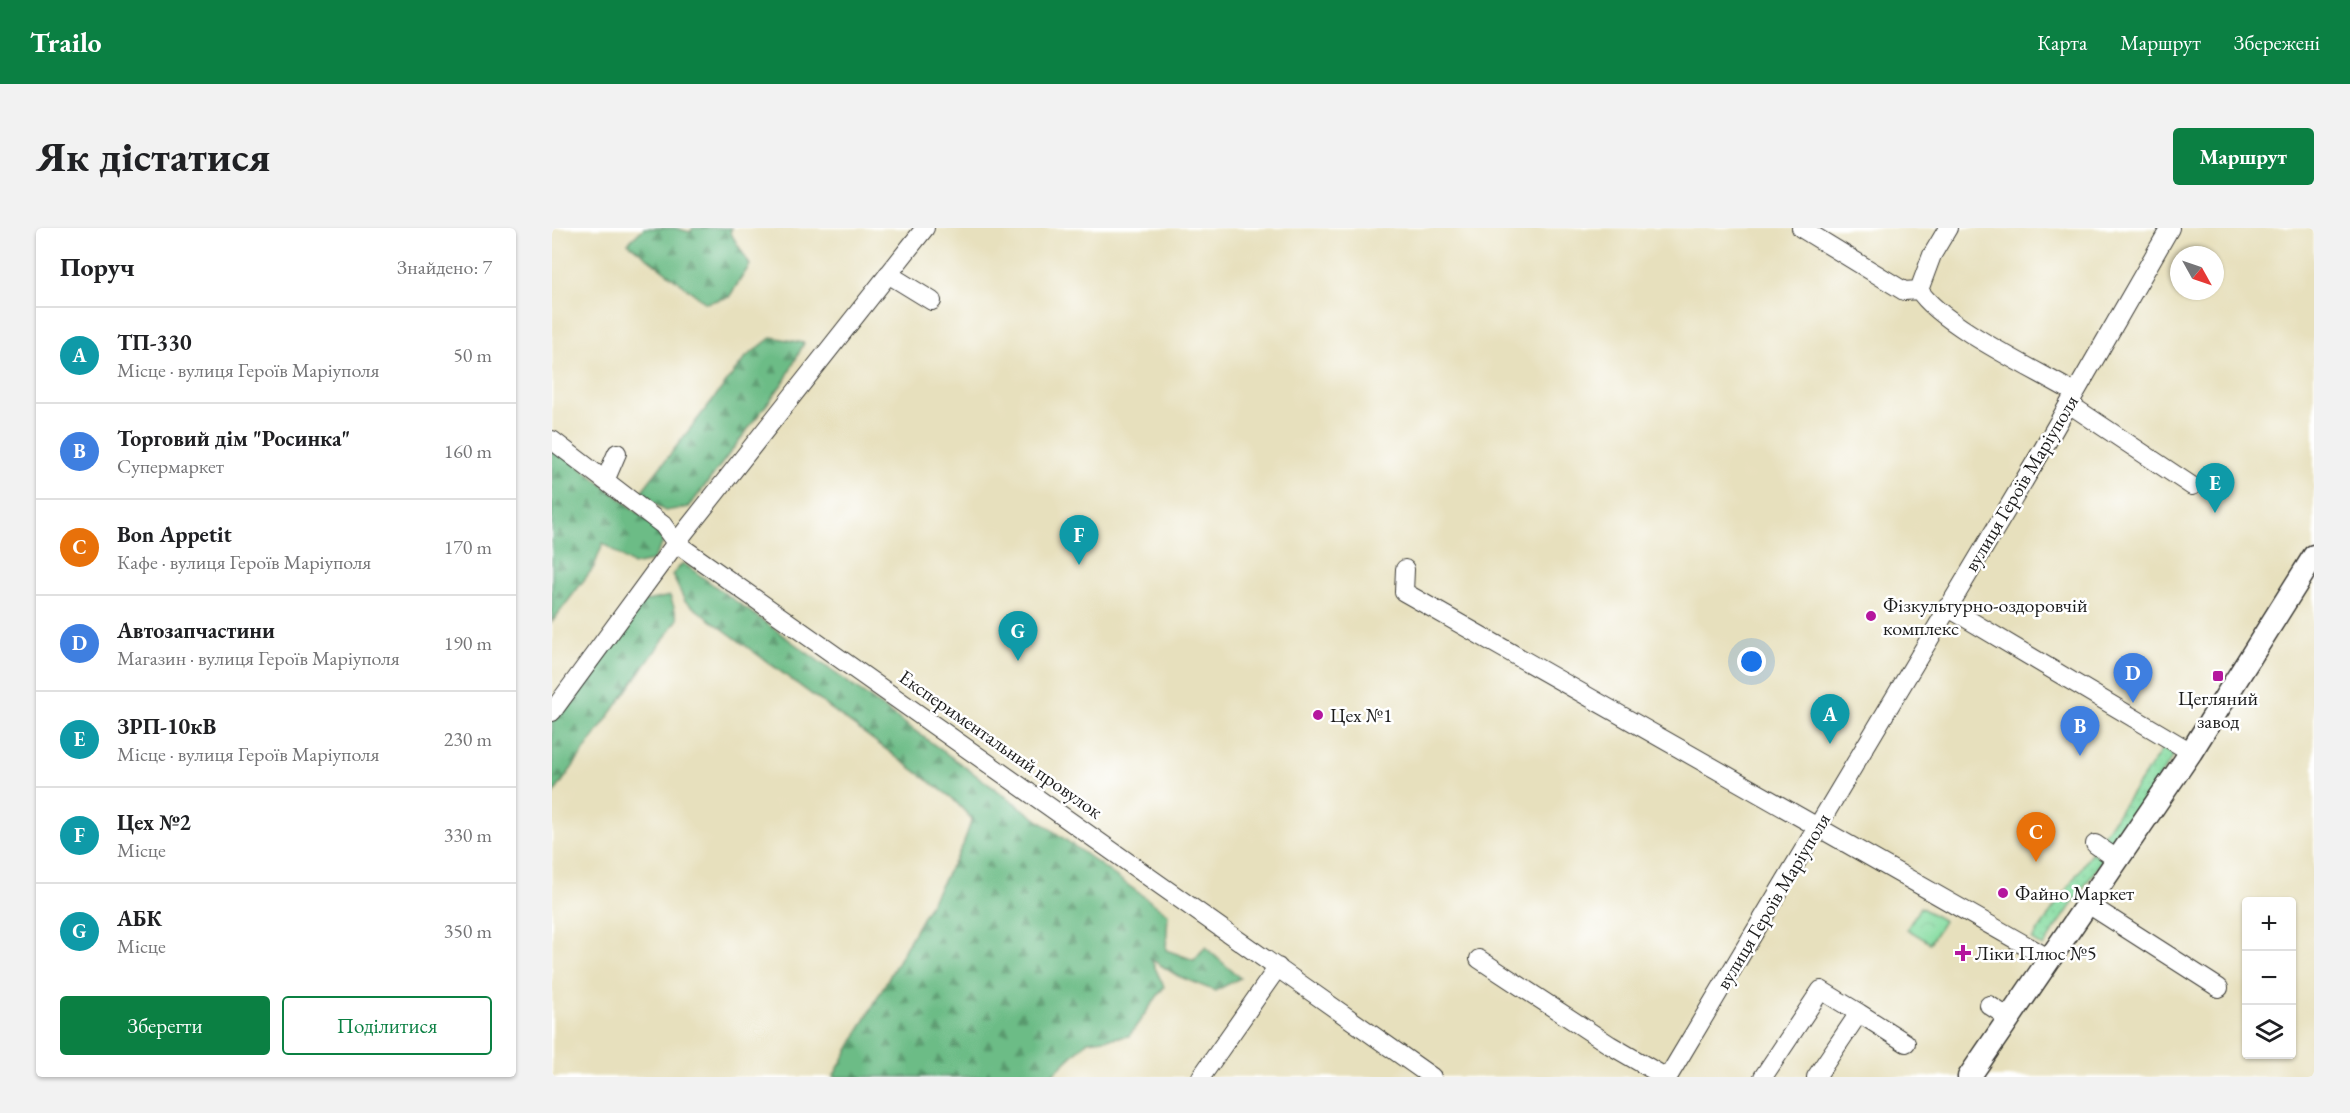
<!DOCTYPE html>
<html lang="uk">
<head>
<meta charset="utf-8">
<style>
  body { margin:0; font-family:"EB Garamond",serif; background:#f2f2f2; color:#202124 }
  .controls { position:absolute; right:18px; bottom:18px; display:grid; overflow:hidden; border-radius:6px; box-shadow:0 2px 4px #0004 }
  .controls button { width:54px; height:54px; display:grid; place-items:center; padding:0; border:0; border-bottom:2px solid #e0e0e0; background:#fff; color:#202124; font:30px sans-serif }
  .compass { position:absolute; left:1618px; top:18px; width:54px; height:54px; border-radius:50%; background:#fff; box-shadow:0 2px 4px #0004; rotate:130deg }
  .you { position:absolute; left:1200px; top:434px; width:21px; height:21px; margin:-15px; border:4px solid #fff; border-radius:50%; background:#1a73e8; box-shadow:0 0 0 9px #1a73e833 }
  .badge { display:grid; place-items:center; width:39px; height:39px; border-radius:50%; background:#0b8043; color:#fff; font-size:20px; font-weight:700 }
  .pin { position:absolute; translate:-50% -50px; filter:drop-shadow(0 2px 3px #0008) }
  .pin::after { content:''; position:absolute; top:32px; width:21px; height:18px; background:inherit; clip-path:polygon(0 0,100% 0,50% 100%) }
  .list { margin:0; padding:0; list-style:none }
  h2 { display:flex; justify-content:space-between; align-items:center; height:78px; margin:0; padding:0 24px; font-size:26px }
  h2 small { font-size:20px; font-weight:400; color:#757577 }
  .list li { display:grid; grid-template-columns:39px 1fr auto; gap:18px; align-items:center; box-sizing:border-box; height:96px; padding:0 24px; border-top:2px solid #e0e0e0 }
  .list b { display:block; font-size:22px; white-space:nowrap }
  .list p { margin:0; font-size:20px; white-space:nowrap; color:#757577 }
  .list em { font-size:20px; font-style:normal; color:#757577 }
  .actions { display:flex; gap:12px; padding:18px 24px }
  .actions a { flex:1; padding:14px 0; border:2px solid #0b8043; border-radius:6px; text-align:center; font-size:21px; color:#0b8043 }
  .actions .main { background:#0b8043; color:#fff }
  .icon { flex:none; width:33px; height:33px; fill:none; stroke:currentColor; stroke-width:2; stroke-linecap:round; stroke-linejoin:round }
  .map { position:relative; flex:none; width:1762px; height:849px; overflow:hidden; border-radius:6px }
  header { display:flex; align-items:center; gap:36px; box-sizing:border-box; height:84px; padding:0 30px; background:#0b8043; color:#fff }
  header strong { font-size:28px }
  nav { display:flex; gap:33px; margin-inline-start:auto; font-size:21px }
  .intro { display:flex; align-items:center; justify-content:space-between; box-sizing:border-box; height:144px; padding:0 36px }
  h1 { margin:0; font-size:42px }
  .button { padding:15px 27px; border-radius:6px; background:#0b8043; color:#fff; font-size:21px; font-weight:700 }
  main { display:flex; gap:36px; padding:0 36px }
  aside { flex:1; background:#fff; border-radius:6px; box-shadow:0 2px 4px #0004 }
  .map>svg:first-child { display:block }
</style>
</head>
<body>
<header>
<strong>Trailo</strong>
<nav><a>Карта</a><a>Маршрут</a><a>Збережені</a></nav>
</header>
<div class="intro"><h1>Як дістатися</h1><a class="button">Маршрут</a></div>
<main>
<aside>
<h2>Поруч<small>Знайдено: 7</small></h2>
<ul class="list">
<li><span class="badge" style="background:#0f9aa8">A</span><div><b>ТП-330</b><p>Місце · вулиця Героїв Маріуполя</p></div><em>50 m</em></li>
<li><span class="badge" style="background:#3f7fe0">B</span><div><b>Торговий дім &quot;Росинка&quot;</b><p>Супермаркет</p></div><em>160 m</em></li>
<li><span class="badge" style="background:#e8710a">C</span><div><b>Bon Appetit</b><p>Кафе · вулиця Героїв Маріуполя</p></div><em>170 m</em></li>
<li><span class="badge" style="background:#3f7fe0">D</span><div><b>Автозапчастини</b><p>Магазин · вулиця Героїв Маріуполя</p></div><em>190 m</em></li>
<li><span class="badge" style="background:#0f9aa8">E</span><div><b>ЗРП-10кВ</b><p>Місце · вулиця Героїв Маріуполя</p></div><em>230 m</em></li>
<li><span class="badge" style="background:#0f9aa8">F</span><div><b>Цех №2</b><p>Місце</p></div><em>330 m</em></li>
<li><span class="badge" style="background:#0f9aa8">G</span><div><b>АБК</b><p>Місце</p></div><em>350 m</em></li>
</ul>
<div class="actions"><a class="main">Зберегти</a><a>Поділитися</a></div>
</aside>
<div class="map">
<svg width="1762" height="849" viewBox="0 0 1762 849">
  <defs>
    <pattern id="grass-dots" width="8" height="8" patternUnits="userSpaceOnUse" patternTransform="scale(1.5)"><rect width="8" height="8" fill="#85dca0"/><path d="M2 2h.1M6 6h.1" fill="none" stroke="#72bc89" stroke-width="1.8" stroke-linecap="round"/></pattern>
    <pattern id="forest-firs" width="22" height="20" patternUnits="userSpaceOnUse" patternTransform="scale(1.5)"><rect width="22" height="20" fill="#6cbc86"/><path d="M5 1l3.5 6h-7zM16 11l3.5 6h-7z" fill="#58986d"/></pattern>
    <pattern id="park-crowns" width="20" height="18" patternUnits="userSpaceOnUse" patternTransform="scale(1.5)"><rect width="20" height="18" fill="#85dca0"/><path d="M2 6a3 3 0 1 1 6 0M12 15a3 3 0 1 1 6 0" fill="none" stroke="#72bc89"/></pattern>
  </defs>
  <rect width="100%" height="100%" fill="#fff"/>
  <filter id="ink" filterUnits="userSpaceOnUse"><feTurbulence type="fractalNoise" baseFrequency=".0167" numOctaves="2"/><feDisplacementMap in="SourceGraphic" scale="12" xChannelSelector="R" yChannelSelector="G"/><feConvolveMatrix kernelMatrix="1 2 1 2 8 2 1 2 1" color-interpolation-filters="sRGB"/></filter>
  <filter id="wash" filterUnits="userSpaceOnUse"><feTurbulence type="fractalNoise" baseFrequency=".008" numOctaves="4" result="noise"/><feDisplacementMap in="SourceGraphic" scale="24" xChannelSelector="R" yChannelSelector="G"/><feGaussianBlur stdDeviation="1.35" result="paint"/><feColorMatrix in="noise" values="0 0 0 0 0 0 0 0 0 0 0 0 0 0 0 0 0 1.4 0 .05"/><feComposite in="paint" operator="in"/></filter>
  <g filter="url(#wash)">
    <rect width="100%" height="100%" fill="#e7e0bd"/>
    <!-- grass -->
    <path fill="url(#grass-dots)" stroke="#507c5e" stroke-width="1.5" d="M 1611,520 L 1622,528 L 1559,619 L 1548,611 Z
      M 1540,624 L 1551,631 L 1491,719 L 1480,712 Z"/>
    <!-- forest -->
    <path fill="url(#forest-firs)" stroke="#446c51" stroke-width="1.5" d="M 92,0 L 123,0 L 138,4 L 141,0 L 180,0 L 178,4 L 198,37 L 177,69 L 154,75 L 76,15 Z
      M 220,109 L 252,115 L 233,152 L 137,279 L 113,283 L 88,265 L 194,129 Z
      M 0,217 L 103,298 L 111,315 L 100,333 L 81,337 L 51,315 L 42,339 L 0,394 Z
      M 131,335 L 616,686 L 614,722 L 642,732 L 653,719 L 688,750 L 663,763 L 626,748 L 599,731 L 612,759 L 577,808 L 536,813 L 498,849 L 281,849 L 411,617 L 420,591 L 400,570 L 133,373 L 120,347 Z
      M 118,368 L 126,391 L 0,568 L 0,491 L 84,375 Z"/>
    <!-- park -->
    <path fill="url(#park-crowns)" stroke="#507c5e" stroke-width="1.5" d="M 1368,679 L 1392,693 L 1378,715 L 1355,701 Z"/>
  </g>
  <g filter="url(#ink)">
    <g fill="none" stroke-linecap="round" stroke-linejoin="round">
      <!-- minor casing -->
      <g stroke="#3a3934" stroke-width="20">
        <path id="minor" d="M 1249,0 L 1352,63 L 1367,62 C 1389,97 1484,142 1523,165
          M 336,46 L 380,73
          M 1367,62 L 1380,27 L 1396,0
          M 1517,176 L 1640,258
          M 0,212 L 111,297 L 124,315 L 880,849
          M 53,253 L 65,225
          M 853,341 L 852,364 L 1498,731
          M 1395,379 L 1639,524
          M 0,484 L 124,315 L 373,0
          M 1543,616 L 1566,632
          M 1536,676 L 1667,760
          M 927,731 L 1058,817 L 1113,849
          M 1437,777 L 1457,790
          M 649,849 L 726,739
          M 1116,849 L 1491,221 L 1618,0
          M 1211,849 L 1269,762 L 1307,785
          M 1264,849 L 1307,785 L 1354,815"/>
      </g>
      <!-- major casing -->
      <g stroke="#3a3934" stroke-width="25">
        <path id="major" d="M 1417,849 L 1639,524 L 1762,328"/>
      </g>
      <!-- minor -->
      <use href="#minor" stroke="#fff" stroke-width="18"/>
      <!-- major -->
      <use href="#major" stroke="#fff" stroke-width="22"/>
    </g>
  </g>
  <!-- markers -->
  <g fill="#b5179e" stroke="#fff" stroke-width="2">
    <circle cx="1319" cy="388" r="6"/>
    <rect x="1660" y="442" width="12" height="12" rx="3"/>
    <circle cx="766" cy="487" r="6"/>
    <circle cx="1451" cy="665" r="6"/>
    <path d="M1408 716h6v6h6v6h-6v6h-6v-6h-6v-6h6z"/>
  </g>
  <g text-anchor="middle" stroke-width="5" stroke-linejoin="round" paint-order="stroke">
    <!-- street labels -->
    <g font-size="20" fill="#1c1c1c" stroke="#fff">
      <text transform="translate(1469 255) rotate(-59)" y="7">вулиця Героїв Маріуполя</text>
      <text transform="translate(449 516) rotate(35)" y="7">Експериментальний провулок</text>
      <text transform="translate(1221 673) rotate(-59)" y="7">вулиця Героїв Маріуполя</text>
    </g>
    <!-- poi labels -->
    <g font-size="20" fill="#1c1c1c" stroke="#fff" text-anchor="start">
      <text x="1331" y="384">Фізкультурно-оздоровчій<tspan x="1331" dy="23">комплекс</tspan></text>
      <text x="1666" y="477" text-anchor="middle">Цегляний<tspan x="1666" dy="23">завод</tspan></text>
      <text x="778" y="494">Цех №1</text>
      <text x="1463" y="672">Файно Маркет</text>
      <text x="1423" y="732">Ліки Плюс №5</text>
    </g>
  </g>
</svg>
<div class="controls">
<button>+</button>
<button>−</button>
<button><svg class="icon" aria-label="layers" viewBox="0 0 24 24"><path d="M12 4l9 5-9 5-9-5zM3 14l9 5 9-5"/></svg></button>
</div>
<svg class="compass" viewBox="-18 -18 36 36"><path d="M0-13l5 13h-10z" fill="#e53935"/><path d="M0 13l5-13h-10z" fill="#757577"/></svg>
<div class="you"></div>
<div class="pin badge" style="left:1278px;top:516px;background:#0f9aa8">A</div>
<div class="pin badge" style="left:1528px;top:528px;background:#3f7fe0">B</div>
<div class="pin badge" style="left:1484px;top:634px;background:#e8710a">C</div>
<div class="pin badge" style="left:1581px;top:475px;background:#3f7fe0">D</div>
<div class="pin badge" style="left:1663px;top:285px;background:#0f9aa8">E</div>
<div class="pin badge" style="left:527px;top:337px;background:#0f9aa8">F</div>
<div class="pin badge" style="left:466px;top:433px;background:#0f9aa8">G</div>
</div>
</main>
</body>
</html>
